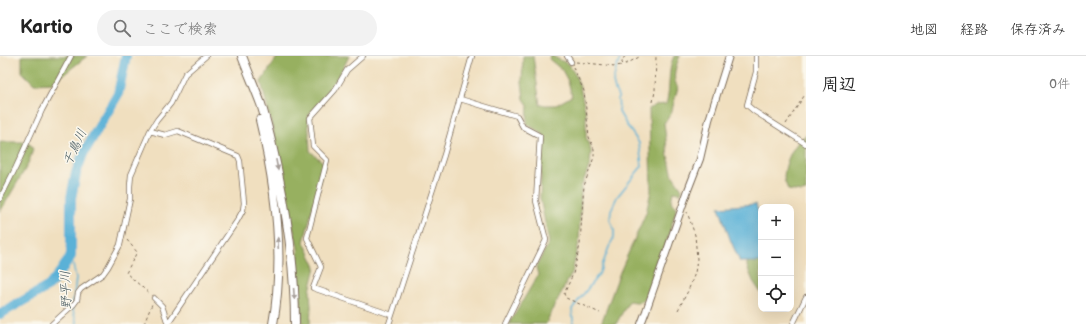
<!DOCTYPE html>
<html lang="ja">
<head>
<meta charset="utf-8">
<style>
  body { margin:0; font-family:"Balsamiq Sans","Klee One",sans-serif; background:#f2f2f2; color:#222 }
  .controls { position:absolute; right:12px; bottom:12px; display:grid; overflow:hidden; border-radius:8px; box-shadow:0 4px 16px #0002 }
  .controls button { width:36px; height:36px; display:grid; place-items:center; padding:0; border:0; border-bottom:1px solid #e0e0e0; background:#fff; color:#222; font:20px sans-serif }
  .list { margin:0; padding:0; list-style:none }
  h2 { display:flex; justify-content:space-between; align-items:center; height:52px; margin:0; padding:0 16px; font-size:17px }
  h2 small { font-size:13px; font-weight:400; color:#767676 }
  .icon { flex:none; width:22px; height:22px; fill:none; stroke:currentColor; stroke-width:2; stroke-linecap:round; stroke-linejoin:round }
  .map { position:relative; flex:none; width:806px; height:268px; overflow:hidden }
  header { display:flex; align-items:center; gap:24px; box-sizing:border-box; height:56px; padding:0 20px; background:#fff; border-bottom:1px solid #e0e0e0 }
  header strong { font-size:19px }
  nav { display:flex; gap:22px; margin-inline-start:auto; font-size:14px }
  .search { width:280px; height:36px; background:#f2f2f2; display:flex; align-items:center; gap:10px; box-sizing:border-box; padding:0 14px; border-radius:22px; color:#767676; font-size:15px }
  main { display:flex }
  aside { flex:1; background:#fff }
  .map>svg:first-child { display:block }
</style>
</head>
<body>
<header>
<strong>Kartio</strong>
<div class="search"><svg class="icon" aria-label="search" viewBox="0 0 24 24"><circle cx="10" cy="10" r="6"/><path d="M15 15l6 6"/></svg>ここで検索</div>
<nav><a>地図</a><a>経路</a><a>保存済み</a></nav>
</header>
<main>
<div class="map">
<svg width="806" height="268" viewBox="0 0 806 268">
  <rect width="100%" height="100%" fill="#fbf7ec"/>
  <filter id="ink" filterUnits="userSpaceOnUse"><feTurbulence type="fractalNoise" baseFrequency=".025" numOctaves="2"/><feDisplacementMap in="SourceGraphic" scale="8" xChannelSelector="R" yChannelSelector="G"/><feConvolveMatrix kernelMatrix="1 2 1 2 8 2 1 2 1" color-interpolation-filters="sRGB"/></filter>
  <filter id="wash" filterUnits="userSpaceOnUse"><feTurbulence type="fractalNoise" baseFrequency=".012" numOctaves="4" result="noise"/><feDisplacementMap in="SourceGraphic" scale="16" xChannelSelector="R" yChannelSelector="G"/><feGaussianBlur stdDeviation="0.9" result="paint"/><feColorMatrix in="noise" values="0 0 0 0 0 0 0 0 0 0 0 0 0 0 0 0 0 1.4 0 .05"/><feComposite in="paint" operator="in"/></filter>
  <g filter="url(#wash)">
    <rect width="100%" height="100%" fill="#f0dfbf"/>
    <!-- forest -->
    <path fill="#97b060" stroke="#696d3f" d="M 22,0 L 87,0 L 53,27 L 34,28 L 22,16 Z
      M 278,0 L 349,0 C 339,23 323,41 308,60 L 310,95 L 324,107 L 304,186 L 316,211 L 310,235 L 311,251 L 310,268 L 302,268 L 302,255 L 297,206 C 301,192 295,184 293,170 C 285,122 273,74 261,26 Z
      M 523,0 L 533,0 L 540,49 L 556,49 L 572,40 L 568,25 L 562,14 L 549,3 L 550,0 L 552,0 L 568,8 L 575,18 L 580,31 L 586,58 L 586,81 L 591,95 L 590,108 L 581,132 L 579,186 L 572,217 L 551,256 L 546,268 L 509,268 L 538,219 L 536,211 L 549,186 L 540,142 L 543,78 L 527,68 L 528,49 L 524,43 L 522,26 Z
      M 674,0 L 680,0 C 676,9 671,23 678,31 L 671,58 L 664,67 L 668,100 L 673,120 L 682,133 L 681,137 L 673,136 L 671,146 L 677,151 L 665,191 L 647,241 C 640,248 637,246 629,245 L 616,268 L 601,268 L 620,216 L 646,157 L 651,135 L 649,53 L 656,49 L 666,48 C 671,32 667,15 674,0 Z
      M 806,79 L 806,135 L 802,136 L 788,134 C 787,130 784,125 784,121 C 785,106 793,88 806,79 Z
      M 0,86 L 24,86 L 31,89 L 33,94 L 27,110 L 0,156 Z
      M 761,186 L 761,237 L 753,225 L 747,210 L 748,197 Z"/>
    <!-- water -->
    <path fill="#5ab1d7" stroke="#4a6e7a" d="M 756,148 L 761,167 L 761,206 L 740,206 L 730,183 L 719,151 Z"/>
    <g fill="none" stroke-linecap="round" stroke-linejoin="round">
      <!-- stream -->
      <path stroke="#5ab1d7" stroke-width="1.5" d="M 71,200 L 76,222 L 74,239 L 71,248 L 77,268
        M 573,268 L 573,264 L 572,253 L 599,218 L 609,191 L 614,181 L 614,173 L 610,164 L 611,154 L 617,141 L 642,110 L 639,87 L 626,68 L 619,56 L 618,40 L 615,34 L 613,26 L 616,13 L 621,0"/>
      <!-- river -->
      <path stroke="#5ab1d7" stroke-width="10" d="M 0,258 L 49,230 L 61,215 L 71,200 L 71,142 L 76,117 L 83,98 L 118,38 L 126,0"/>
    </g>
  </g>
  <g filter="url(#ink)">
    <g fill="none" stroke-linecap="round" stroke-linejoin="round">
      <!-- street casing -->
      <g stroke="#7a6956" stroke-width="6">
        <path id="street" d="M 363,0 L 347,14 L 335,34 L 310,62 L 313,90 L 327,104 L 307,182 L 321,211 L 313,232 L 392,259
          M 567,0 L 571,6
          M 756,0 L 756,16 L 747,49 L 754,55 L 806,88
          M 460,43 L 517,60 L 523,71 L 540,80 L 536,145 L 546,184 L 505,268
          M 150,75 L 165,79 L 178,75 L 238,100 L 240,105 L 244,147 L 243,154 L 237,165 L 168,267
          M 0,143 L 16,111 L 42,54 L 71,0
          M 154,242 L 162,250 L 168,268
          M 52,268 L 74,248 L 77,244 L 78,237 L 81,233 L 103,218 L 108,211 L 120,189 L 130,143 L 130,130 L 131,119 L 150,75 L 157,64 L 171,47 L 185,18 L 206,0
          M 389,268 L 444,99 L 472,0
          M 793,268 L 806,241"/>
      </g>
      <!-- secondary casing -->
      <g stroke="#7a6956" stroke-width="8">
        <path id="secondary" d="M 641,268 L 646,255 L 688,134 L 700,103 L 709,64 L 729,0"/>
      </g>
      <!-- highway casing -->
      <g stroke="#7a6956" stroke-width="10">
        <path id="highway" d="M 242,0 C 248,16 255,32 261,48 C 269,73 274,97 279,122 C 289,170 295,219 295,268
          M 260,64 C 276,130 285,201 273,268"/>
      </g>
      <!-- path -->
      <path stroke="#7a6956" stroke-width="1" stroke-dasharray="3 3" stroke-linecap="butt" d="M 625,0 C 623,3 620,7 624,9 L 641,0
        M 576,6 L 615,10 L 623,9
        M 573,11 L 584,35 L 589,81 L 594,93 L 594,101 L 584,130 L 583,141 L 580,189 L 573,218 L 564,238 L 566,242 L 600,257
        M 653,46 L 655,35 L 656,0
        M 786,68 L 806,37
        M 127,184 L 137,196 L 126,217 L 151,239
        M 678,254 L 688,235 L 695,217 L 697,203 L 695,179 L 687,156
        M 144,268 L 152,248"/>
      <!-- street -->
      <use href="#street" stroke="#fff" stroke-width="4.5"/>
      <!-- secondary -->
      <use href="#secondary" stroke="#fff" stroke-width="6"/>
      <!-- highway -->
      <use href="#highway" stroke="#fff" stroke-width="8"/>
    </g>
    <!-- one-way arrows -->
    <defs><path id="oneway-solid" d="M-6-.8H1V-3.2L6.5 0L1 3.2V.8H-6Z"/></defs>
    <g fill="#a79f9a">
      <use href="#oneway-solid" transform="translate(277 109) rotate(79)"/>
      <use href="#oneway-solid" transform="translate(278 187) rotate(-93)"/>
      <use href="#oneway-solid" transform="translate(294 238) rotate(86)"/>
    </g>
  </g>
  <g text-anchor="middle" stroke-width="3" stroke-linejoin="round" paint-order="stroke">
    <!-- water labels -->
    <g font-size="13" font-style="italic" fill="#46595f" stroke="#fbf7ec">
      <text transform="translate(74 91) rotate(-65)" y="5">千鳥川</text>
      <text transform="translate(65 234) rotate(-92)" y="5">野平川</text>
    </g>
  </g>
</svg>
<div class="controls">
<button>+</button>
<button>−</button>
<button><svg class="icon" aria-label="locate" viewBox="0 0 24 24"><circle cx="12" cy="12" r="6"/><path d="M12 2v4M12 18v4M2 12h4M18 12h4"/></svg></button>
</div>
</div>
<aside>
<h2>周辺<small>0件</small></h2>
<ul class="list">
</ul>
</aside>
</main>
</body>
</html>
